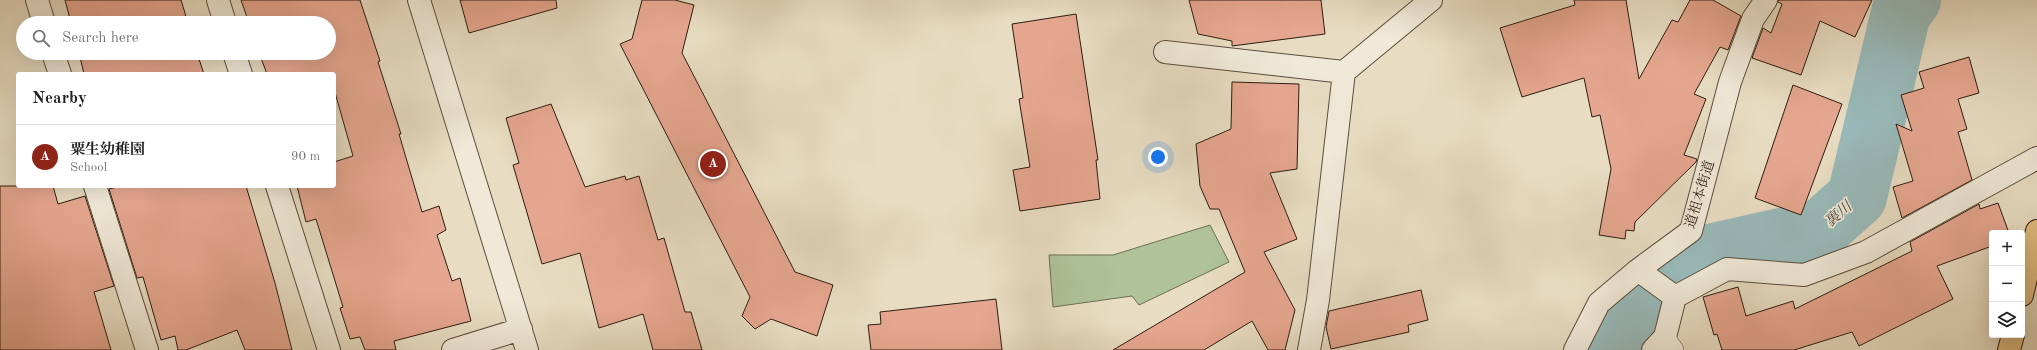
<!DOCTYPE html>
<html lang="en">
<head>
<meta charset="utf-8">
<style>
  body { margin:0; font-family:"Old Standard TT","Noto Serif JP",serif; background:#f2f2f2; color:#222 }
  .controls { position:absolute; right:12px; bottom:12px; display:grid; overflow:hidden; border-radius:4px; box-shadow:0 4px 16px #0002 }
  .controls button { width:36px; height:36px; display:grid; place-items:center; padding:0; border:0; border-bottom:1px solid #e0e0e0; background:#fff; color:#222; font:20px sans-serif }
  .you { position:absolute; left:1158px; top:157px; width:14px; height:14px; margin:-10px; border:3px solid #fff; border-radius:50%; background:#1a73e8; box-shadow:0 0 0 6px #1a73e833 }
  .badge { display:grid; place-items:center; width:26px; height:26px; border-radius:50%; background:#8f2418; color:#fff; font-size:13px; font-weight:700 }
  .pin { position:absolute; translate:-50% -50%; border:2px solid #fff; box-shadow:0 1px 4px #0006 }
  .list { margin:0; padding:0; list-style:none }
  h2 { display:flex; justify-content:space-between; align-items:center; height:52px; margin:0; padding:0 16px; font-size:17px }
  h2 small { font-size:13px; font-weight:400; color:#767676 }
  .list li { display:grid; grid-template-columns:26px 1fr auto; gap:12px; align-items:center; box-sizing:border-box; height:64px; padding:0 16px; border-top:1px solid #e0e0e0 }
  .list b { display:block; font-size:15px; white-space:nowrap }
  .list p { margin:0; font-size:13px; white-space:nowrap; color:#767676 }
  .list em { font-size:13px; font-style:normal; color:#767676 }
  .icon { flex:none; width:22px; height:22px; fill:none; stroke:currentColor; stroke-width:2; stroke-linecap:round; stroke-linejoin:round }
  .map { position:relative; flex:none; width:2037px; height:350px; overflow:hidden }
  .search { position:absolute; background:#fff; box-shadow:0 4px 16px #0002; left:16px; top:16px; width:320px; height:44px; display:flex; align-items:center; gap:10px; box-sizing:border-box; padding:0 14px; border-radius:22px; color:#767676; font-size:15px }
  .panel { position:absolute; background:#fff; box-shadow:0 4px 16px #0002; left:16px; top:72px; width:320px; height:116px; border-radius:4px }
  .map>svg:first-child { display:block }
</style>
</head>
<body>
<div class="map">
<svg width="2037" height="350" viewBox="0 0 2037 350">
  <rect width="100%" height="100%" fill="#e8ddc3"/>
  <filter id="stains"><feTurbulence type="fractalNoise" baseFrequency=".005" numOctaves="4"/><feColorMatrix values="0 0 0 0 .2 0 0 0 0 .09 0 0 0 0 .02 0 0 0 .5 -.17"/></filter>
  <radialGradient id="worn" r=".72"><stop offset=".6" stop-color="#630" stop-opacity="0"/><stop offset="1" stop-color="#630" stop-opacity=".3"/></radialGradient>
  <!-- green -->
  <path fill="#afc299" stroke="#6e7054" d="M 1210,225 L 1229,262 L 1139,305 L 1132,296 L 1053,307 L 1049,255 L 1113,255 Z"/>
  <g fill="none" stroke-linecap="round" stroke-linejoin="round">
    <!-- river -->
    <path stroke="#99baba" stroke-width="60" d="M 1613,350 L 1644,293 L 1696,257 L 1821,229 L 1857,197 L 1901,13 L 1911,0"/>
  </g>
  <!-- building -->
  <path fill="#e6a790" stroke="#2c1d10" d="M 65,0 L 181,0 L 188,23 L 71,23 Z
    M 241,0 L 360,0 L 380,61 L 378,62 L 401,134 L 399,134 L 422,212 L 439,206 L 446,230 L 437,235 L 452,281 L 460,278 L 471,321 L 394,341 L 396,350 L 365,350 L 360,337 L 350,339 L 340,308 L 343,307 L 316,219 L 306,222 L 297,186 L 334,186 L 334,162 L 353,156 L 334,89 L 334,74 L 267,74 L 259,53 L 329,53 L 329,23 L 249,23 Z
    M 460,0 L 556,0 L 557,8 L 469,33 Z
    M 642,0 L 675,0 L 694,5 L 682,53 L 795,272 L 833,285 L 817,336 L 771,319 L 755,329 L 742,316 L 750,297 L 620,44 L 632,39 Z
    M 1189,0 L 1321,0 L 1325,34 L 1232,46 L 1232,41 L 1198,34 Z
    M 1574,0 L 1626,0 L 1639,79 L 1672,20 L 1678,22 L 1690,0 L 1713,0 L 1741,16 L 1728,50 L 1720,47 L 1694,94 L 1706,99 L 1684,155 L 1697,159 L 1696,162 L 1635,222 L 1634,231 L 1626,230 L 1625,239 L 1599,235 L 1611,169 L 1600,115 L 1592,117 L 1584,78 L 1522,97 L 1500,28 L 1575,5 Z
    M 1778,0 L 1872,0 L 1855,37 L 1820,21 L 1801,75 L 1752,58 L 1763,28 L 1771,33 L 1782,4 L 1778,2 Z
    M 1076,14 L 1098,160 L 1096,160 L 1100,199 L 1020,211 L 1013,170 L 1030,167 L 1019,99 L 1023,98 L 1012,24 Z
    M 79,53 L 197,53 L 204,74 L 84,74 Z
    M 1969,57 L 1979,93 L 1958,99 L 1967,129 L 1958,132 L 1972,180 L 1902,218 L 1893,187 L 1913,181 L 1896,124 L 1912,131 L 1901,95 L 1924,88 L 1919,72 Z
    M 1232,82 L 1299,84 L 1297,169 L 1270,173 L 1297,239 L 1264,252 L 1295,310 L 1285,350 L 1268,350 L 1252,321 L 1204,350 L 1113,350 L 1245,272 L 1219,209 L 1210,209 L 1200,186 L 1196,144 L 1231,129 Z
    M 1793,85 L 1842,104 L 1801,215 L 1755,198 Z
    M 551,104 L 585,187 L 625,176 L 626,180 L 639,176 L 658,240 L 664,238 L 685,312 L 691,312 L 702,350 L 653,350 L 643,314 L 599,328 L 580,253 L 542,264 L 513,165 L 519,163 L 506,118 Z
    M 0,186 L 53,186 L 58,204 L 85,196 L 114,286 L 94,292 L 111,350 L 0,350 Z
    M 121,186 L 246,186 L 275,283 L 292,350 L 245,350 L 237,330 L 186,350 L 178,350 L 175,336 L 161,340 L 143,277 L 137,278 L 109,189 Z
    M 1998,203 L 2009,233 L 1992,233 L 1992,246 L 1937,266 L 1953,299 L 1859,346 L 1852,332 L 1794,350 L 1722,350 L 1717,334 L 1714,335 L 1703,297 L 1738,287 L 1746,316 L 1793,301 L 1795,309 L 1912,251 L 1910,242 L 1979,204 L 1980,209 Z
    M 1421,290 L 1428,320 L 1408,325 L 1409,332 L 1331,349 L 1326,327 L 1329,311 Z
    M 996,299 L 1002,350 L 871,350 L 868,325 L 881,324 L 880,312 Z"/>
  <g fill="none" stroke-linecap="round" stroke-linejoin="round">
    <!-- lane casing -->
    <g stroke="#5b4d3d" stroke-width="20">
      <path id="lane" d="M 1665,337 L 1674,350"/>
    </g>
    <!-- street casing -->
    <g stroke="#5b4d3d" stroke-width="24">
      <path id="street" d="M 37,0 L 44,23
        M 218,0 L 225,23
        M 419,0 L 527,350
        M 1165,52 L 1344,72 L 1431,0
        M 53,53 L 60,74
        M 234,53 L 241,74
        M 95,186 L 147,350
        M 277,186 L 329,350
        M 1638,270 L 1675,297
        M 453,350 L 521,329
        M 1309,350 L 1318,300 L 1344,72
        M 1575,350 L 1599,303 L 1638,270 L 1691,231 L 1730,82 L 1753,19 L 1766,0
        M 1653,350 L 1665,337 L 1675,297 L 1727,269 L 1804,275 L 1866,252 L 2037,158"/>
    </g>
    <!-- primary casing -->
    <g stroke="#2c1d10" stroke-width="24">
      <path id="primary" d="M 2022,295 L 2037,231
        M 2009,350 L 2013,335"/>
    </g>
    <!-- lane -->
    <use href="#lane" stroke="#f0e9d8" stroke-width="19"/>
    <!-- street -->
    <use href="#street" stroke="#f0e9d8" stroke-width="22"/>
    <!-- primary -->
    <use href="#primary" stroke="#e4be82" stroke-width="22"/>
  </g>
  <g text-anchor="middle" stroke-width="3.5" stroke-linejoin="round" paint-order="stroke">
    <!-- street labels -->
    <g font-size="14" fill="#2c1d10" stroke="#f0e9d8">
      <text transform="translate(1699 194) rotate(-73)" y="5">道祖本街道</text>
    </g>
    <!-- water labels -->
    <g font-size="15" font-style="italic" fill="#4d4c43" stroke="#f0e9d8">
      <text transform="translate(1838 214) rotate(-41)" y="5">裏川</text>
    </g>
  </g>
  <rect width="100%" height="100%" filter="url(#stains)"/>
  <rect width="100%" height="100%" fill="url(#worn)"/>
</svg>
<div class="controls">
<button>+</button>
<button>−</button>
<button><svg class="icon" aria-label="layers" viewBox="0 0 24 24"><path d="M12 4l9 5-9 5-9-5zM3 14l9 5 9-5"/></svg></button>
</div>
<div class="you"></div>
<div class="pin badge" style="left:713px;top:164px">A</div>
<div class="search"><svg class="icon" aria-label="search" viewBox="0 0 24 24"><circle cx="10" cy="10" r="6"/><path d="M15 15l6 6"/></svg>Search here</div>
<section class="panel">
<h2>Nearby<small></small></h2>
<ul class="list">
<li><span class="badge">A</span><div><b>粟生幼稚園</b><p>School</p></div><em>90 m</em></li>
</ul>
</section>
</div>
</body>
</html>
